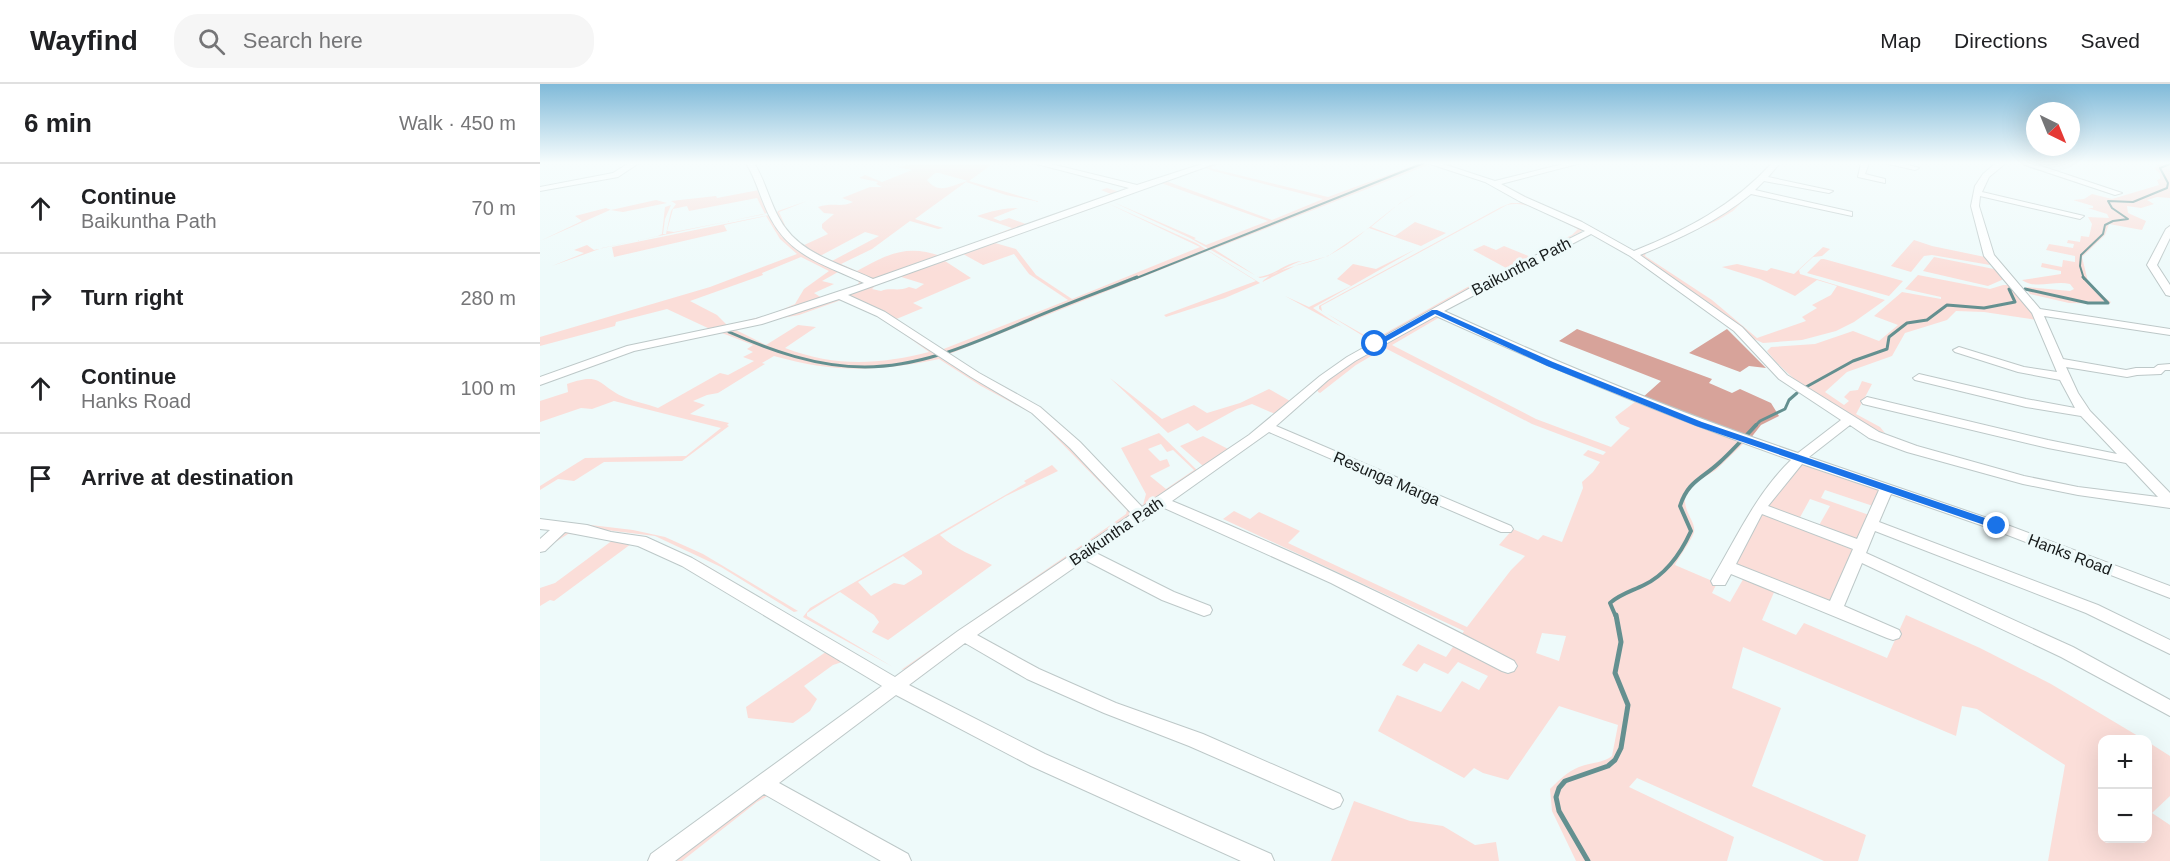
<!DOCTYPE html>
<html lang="en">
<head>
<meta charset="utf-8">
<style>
  body { margin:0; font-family:Helvetica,sans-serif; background:#f6f6f6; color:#202124 }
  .controls { position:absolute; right:18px; bottom:18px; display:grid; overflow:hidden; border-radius:12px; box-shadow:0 6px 24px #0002 }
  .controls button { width:54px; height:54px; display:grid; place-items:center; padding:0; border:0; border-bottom:2px solid #e0e0e0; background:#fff; color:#202124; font:30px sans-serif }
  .compass { position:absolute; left:1486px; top:18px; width:54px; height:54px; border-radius:50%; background:#fff; box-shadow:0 6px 24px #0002; rotate:137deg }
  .stop { position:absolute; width:18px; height:18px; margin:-14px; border:4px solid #1a73e8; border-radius:50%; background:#fff }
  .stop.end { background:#1a73e8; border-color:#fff; box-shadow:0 2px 6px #0008 }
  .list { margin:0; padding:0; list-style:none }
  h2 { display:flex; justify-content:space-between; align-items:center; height:78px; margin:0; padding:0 24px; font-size:26px }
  h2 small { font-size:20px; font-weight:400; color:#757577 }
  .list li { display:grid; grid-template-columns:39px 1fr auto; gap:18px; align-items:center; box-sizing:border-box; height:90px; padding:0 24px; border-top:2px solid #e0e0e0 }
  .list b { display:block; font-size:22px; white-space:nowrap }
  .list p { margin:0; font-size:20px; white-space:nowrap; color:#757577 }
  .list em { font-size:20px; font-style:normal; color:#757577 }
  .icon { flex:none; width:33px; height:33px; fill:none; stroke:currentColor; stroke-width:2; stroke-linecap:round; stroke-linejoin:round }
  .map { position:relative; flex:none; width:1630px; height:777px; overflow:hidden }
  header { display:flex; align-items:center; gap:36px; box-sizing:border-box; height:84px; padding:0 30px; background:#fff; border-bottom:2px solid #e0e0e0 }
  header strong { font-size:28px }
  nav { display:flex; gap:33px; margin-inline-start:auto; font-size:21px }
  .search { width:420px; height:54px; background:#f6f6f6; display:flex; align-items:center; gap:15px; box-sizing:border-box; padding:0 21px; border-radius:24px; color:#757577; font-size:22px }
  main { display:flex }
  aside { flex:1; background:#fff }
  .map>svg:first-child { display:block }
</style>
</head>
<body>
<header>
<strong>Wayfind</strong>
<div class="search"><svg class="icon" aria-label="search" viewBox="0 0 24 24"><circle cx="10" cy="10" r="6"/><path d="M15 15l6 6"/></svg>Search here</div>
<nav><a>Map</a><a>Directions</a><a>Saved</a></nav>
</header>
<main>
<aside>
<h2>6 min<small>Walk · 450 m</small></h2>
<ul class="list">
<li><svg class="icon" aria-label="ahead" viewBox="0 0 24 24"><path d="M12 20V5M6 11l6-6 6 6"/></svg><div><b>Continue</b><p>Baikuntha Path</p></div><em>70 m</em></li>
<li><svg class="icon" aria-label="right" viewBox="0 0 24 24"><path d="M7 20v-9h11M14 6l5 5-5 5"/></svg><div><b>Turn right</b></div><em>280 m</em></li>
<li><svg class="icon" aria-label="ahead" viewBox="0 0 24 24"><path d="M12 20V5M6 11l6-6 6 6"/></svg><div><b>Continue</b><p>Hanks Road</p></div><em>100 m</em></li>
<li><svg class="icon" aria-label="arrive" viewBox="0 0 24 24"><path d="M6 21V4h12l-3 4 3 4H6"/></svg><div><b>Arrive at destination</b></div></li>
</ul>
</aside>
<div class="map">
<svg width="1630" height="777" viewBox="0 0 1630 777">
  <rect width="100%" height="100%" fill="#eefafa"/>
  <!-- green -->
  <path fill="#fbded9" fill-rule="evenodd" d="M 377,79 L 454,79 L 429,97 L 500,118 L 466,111 L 426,98 L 375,135 L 403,144 L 398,145 L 370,137 L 332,165 L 301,180 L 317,187 C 348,170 366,160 401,172 C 379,181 353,196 328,194 C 286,177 260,172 236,130 L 238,127 L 267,117 L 239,128 L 248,148 L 262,162 L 288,150 L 282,144 L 282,140 L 294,130 L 284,129 L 278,123 C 293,118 301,124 313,118 L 302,114 L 330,103 L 342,103 L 336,100 L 338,98 L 319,94 L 325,91 L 342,98 L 372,86 L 358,83 ZM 395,89 L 399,89 L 428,97 C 414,100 399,112 387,96 ZM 325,148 L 339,152 L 292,177 L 280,172 Z
    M 677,79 L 683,79 L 670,84 L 788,113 L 880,79 L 888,81 L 674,165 L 718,193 C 734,192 746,178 762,177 C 747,181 734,193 720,194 L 650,154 L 571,117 L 570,116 L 594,108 L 571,117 L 656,154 L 654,155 L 666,161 L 728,137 L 621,99 ZM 666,84 L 673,87 L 783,115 L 732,136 L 626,97 Z
    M 1630,79 L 1630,114 L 1617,113 L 1607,116 L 1614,120 L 1601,124 L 1587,122 L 1588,129 L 1606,137 L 1602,146 L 1569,140 L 1565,151 L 1542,173 L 1549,202 L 1571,218 L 1569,220 L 1529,219 L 1490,210 L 1486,203 L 1530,207 L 1534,205 L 1530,200 C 1514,196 1496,206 1482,196 L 1521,190 L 1521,187 L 1501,183 L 1502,179 L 1522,183 L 1523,176 L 1535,178 L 1535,172 L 1506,166 L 1509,160 L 1533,164 L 1534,160 L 1527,159 L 1528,156 L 1540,158 L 1541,152 L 1549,153 L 1552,140 L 1548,133 L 1569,134 L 1567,130 L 1548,124 L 1553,124 L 1553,122 L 1533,116 L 1544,115 L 1552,110 L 1572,115 L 1619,101 L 1617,96 L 1620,95 L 1620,90 L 1614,84 L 1619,80 Z
    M 1221,99 L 1193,127 L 1178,136 L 1106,169 L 1105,172 L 1172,216 L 1217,254 L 1266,237 L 1262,233 L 1277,224 L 1272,221 L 1291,211 L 1297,202 L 1277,196 L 1255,212 L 1220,195 L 1182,183 L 1197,180 L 1227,187 L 1231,184 L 1254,190 L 1283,163 L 1290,165 L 1282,172 L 1273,173 L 1259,186 L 1260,190 L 1345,216 L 1314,238 L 1296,247 L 1262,256 L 1223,259 L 1214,255 L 1171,220 L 1099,171 L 1176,135 Z
    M 567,104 L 580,108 L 444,157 L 442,156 L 472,144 L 437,132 C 451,127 464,124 478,124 L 453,134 L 460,137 L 469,134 L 486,140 L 571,110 L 561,106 Z
    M 219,106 L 228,129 L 62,164 L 12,182 L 44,169 L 34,166 L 47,161 L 54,166 L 118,152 L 122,150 L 125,123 L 131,121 L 125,135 L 123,150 L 126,150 L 131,127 L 136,120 L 131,117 L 176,112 L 177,114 ZM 217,114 L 225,130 L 134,148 L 127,147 L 133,125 L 147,122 L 149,127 Z
    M 877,109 L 860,119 L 831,143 L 855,152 L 875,138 L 906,149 L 881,162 L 829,144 L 788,172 L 757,181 L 722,198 C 737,183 765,181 785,173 C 819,158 844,126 877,109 Z
    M 116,116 L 127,119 L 83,128 L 70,126 L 0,157 L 42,137 L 35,132 L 66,124 L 71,126 Z
    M 565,118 L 656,159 L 720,199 L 685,214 L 626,233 L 624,231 L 716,197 L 668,167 L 407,271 L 401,266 L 528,216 L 489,190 L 474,170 L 443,181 L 423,170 L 405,177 L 431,194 L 373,219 L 383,224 L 354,236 L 307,211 L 332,202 L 334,203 L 332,205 L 341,207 C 351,203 358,208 369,203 L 376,205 L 384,200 L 358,192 ZM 567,119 L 660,163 L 532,215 L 496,191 L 476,165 L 455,159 Z
    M 971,119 L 986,119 L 1042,145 L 1042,147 L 1011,163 L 1009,162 L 1032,151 L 1038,145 C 1022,138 989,115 967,121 L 781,222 L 782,227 L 833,256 L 940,196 L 944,197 L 839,256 C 835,256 832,256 828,255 L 779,225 L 779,222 L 961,123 Z
    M 229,131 C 253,173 275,178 318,194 L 322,198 L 321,200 L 315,202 L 319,199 L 318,196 L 298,188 L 282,197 L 294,200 L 274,209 L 282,214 L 219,236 L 115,257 L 0,294 L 77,265 L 170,245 L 127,225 L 76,238 L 75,242 L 0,262 L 0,253 L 170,203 L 257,170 L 240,155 L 226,132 L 184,141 L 187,147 L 74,173 L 72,163 ZM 261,173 L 289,187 L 264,205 L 255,220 L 232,230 L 187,241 L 177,231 L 150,217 L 223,191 L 222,189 Z
    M 1374,156 L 1392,162 L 1445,173 L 1450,181 L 1392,171 L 1384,172 L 1371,188 L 1351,182 Z
    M 944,161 L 956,166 L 964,162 L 991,173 L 968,185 L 933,166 Z
    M 876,165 L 773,224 L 802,243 L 745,212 L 769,223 L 811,202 L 797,195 L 813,180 L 836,185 Z
    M 1394,173 L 1454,185 L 1464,195 L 1448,202 L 1383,187 Z
    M 1281,175 L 1284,175 L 1363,197 L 1349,212 L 1267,189 Z
    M 1378,191 L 1450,205 L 1463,201 L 1470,201 L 1497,236 L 1444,228 L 1416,227 L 1407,236 L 1365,249 L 1352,272 L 1307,288 L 1285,308 L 1304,321 L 1309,317 L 1304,313 L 1310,307 L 1318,306 L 1322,297 L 1332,300 L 1316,330 L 1340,343 L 1345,349 C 1309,338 1250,298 1227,267 L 1231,263 L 1275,260 L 1313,247 L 1339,257 L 1358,241 L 1334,232 L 1362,208 L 1401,215 L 1401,213 L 1365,205 Z
    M 301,214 L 340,232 L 456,306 L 488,323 L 539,370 L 581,415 L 590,428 L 589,432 L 365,585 L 361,586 L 562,447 L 586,430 L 587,426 L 493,330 L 441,302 L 399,275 C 337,288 295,289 234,272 L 222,279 L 225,280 L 178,309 L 167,311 L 153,317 L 165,321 L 150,330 L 189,339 L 187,341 L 189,342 L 142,377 L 64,378 L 34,397 L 18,395 L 0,406 L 0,402 L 45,374 L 146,372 L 181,344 L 74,317 L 52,325 L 41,324 L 0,338 L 0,317 L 28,308 L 27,300 C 64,287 57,302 86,314 C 96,318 107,320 118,324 L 180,289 L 188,291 L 214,277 L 203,273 L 213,268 L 207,265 L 213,261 L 182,249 L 196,246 L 226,261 L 258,241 L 276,243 L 245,264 C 295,283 338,281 389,268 L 339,232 L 301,216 L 259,231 L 237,235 Z
    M 895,231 L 900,233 L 852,261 L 996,335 L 1071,363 L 1090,344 L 1080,340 L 1075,333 L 1095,318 L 1204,359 L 1176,386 L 1158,397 L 1145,411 C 1143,429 1156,437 1154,448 C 1154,452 1138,475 1135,481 L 1177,499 L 1172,509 L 1190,518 L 1205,492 L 1235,506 L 1222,536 L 1256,551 L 1264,539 L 1347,574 L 1366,531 L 1440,564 L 1511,600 L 1603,655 L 1562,656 L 1562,754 L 1608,754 L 1608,658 L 1630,672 L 1630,712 L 1612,729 L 1630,741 L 1630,777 L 1508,777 L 1525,681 L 1437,625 L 1422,622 L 1416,652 L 1203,563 L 1192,604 L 1241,624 L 1212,702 L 1326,751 L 1318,777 L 1284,777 L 1097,694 L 1089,703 L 1194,753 L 1187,777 L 1036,777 L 1012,727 L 1010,705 C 1019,696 1027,688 1039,683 C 1051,678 1061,680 1072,672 L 1078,641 L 1019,622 L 968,696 L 943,689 L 934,684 L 924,694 L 838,647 L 857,611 L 901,628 L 922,597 L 939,606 L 948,592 L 918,578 L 908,590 L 884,579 L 877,588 L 862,581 L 878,560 L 906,573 L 924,547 L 683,435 L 694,427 L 710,435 L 719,428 L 760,447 L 748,459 L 927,543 L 971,486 L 985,472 L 959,461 L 973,445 L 998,456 L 1003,451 L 1022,458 L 1043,404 L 1042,398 L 1053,388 L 1060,378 L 1043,371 L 1048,366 L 1063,371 L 1066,368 L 992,340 L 845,264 L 816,281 L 780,309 L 778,308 L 777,304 L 807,281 ZM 1002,549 L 1026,552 L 1019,577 L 996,569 Z
    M 570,294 L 622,335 L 654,321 L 667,329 L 700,319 L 729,305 L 750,317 L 735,330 L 712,320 L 697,325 L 657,347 L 648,339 L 628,349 Z
    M 619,349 L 658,387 L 603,423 L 598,422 L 597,420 L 603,421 L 606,410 L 581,364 ZM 621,360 L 627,368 L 633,366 L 654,386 L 626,405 L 610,392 L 630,382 L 627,375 L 620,377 L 608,365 Z
    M 663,352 L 690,366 L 663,382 L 640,362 Z
    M 1251,374 L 1336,403 L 1340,407 L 1333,422 L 1285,406 L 1281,414 L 1329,431 L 1317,458 L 1278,443 L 1290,422 L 1270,415 L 1258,437 L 1226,424 L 1221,417 Z
    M 512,381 L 518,387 L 466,412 L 400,451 C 417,467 432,470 452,481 L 348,556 L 332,548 L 339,538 L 334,531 L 300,508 L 267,529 L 267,532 L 353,583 L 263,533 L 270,524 L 486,399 L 484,397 ZM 363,472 L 382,487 L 382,490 L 364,501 L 354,499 L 331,512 L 318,498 Z
    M 1218,427 L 1315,464 L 1293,521 L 1193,479 Z
    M 0,435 L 93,446 L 125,453 L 163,470 L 258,527 L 254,528 L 181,483 L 115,452 L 0,438 Z
    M 28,447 L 115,457 L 161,478 L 252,534 L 311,575 L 293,581 L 264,602 L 277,615 L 270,627 L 253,639 L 208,634 L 206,623 L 293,563 L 95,457 L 14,517 L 10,516 L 0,522 L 0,504 L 15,499 L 77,453 L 28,450 L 0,468 L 21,450 Z
    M 226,706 L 231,710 L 217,718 L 142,777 L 128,777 Z
    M 814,717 L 870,737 L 903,742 L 935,761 L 956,758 L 959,777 L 791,777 Z"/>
  <!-- forest -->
  <path fill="#d7a39a" d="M 1037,245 L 1172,295 L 1169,299 L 1192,309 L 1200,305 L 1231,319 L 1239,332 L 1221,341 L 1210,355 L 1102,314 L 1121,297 L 1019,257 Z
    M 1187,245 L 1226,284 L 1209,282 L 1200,288 L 1149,269 Z"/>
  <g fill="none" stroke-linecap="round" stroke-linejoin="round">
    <!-- stream-far3 -->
    <path stroke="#649090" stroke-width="2" d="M 594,195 L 884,79
      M 1544,195 L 1540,182 L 1541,171 L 1563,150 L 1565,141 L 1573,137 L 1588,135 L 1572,124 L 1568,117 L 1593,118 L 1627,104 L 1628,99 L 1620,84 L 1630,80"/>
    <!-- stream-far2 -->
    <path stroke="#649090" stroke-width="3" d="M 1485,205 L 1548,219 L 1568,219 L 1543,193
      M 189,248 C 232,267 277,283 325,283 C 384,283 438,257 491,235 C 526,220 562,207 597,193
      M 1266,303 L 1313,277 L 1347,265 L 1349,253 L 1367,239 L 1387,236 L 1407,221 L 1444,224 L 1475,218 L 1469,205 L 1472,205
      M 1214,343 L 1220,337 L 1245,325 L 1249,316 L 1257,309"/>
    <!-- stream-far1 -->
    <path stroke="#649090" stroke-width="4" d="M 1076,533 L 1070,519 C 1080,510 1092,507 1104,501 C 1127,490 1141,469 1151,447 L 1140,422 C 1148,397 1162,395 1180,378 C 1192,367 1204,354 1216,341"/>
    <!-- stream -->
    <path stroke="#649090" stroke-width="5" d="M 1048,777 L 1019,727 L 1016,713 L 1019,704 L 1025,697 L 1068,682 L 1075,676 L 1081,664 L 1088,621 L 1075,589 L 1081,558 L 1076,531"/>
    <!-- minor casing -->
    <g stroke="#bdc8c8" stroke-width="2">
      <path id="minor" d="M 89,79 L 99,79 L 78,93 L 0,107 L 0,103 L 73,89 Z
        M 206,79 L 214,79 C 225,96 229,116 239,134 C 258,170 299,179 333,195 L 589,104 L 493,79 L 507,79 L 597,101 L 665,79 L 677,79 L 308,211 L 345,228 L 439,289 L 500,323 L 540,358 L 602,423 L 709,351 L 780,292 L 807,273 L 932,203 L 1045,147 L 979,117 L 945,98 L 887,79 L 900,79 L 955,97 L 1027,79 L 1041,79 L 961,100 L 985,113 L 1042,138 L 1094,167 C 1146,146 1193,122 1232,79 L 1240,79 L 1228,93 L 1293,107 L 1289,109 L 1224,97 L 1215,106 L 1312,128 L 1312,132 L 1211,110 C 1178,137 1139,155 1100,171 L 1202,243 L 1247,291 L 1339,348 L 1377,362 L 1484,392 L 1538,403 L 1618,413 L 1586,379 L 1508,364 L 1323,320 L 1321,317 L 1327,313 L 1508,356 L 1577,370 L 1541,332 L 1486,323 L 1375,296 L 1373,294 L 1379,290 L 1486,315 L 1535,324 L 1520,296 L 1478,288 L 1415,268 L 1413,266 L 1419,263 L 1484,283 L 1517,288 L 1492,229 L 1444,172 L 1431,122 L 1435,102 L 1443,90 L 1456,79 L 1466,79 L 1449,93 L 1442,108 L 1544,132 L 1540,135 L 1440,112 L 1439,122 L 1454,171 L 1500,225 L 1630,245 L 1630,251 L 1504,232 L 1523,275 L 1586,286 L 1596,284 L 1614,284 L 1618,281 L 1630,280 L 1630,286 L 1625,286 L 1621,290 L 1597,291 L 1587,293 L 1526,283 L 1538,309 L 1550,327 L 1630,409 L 1630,424 L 1538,411 L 1483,400 L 1367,368 L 1329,354 L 1310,341 L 1269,373 L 1462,439 L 1630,502 L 1630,514 L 1452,445 L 1351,410 L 1339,438 L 1558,521 L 1630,556 L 1630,570 L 1546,529 L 1335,447 L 1326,469 L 1533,563 L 1630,616 L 1630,632 L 1521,573 L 1322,479 L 1304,522 L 1359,546 L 1361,550 L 1359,554 L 1353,556 L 1347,554 L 1191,490 L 1185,501 L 1173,501 L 1171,497 C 1196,455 1215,411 1251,376 C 1130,334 1013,285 896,232 L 815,277 L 788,296 L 736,342 L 971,442 L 973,445 L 971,448 L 961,448 L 729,348 L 632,417 C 748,465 863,518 974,577 L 977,582 L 974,587 L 968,589 L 962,587 L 791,499 L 622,423 L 556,469 L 634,508 L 670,522 L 672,526 L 670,530 L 664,532 L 622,516 L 545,476 L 437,551 L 499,585 L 576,619 L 663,650 L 800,710 L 803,716 L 800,722 L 793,725 L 786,722 L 649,662 L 564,629 L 487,595 L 425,559 L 369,601 L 505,670 L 731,770 L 734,777 L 701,777 L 491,682 L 356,611 L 239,699 L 368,770 L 371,777 L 341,777 L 224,710 L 135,777 L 108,777 L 111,770 L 342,602 L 142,482 L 98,462 L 25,448 L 5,467 L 0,468 L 0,455 L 10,446 L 0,445 L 0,435 L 47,441 L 71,448 L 106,453 L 152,474 L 355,593 L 418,547 L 592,430 L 530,364 L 492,329 L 431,293 L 337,232 L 299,215 L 222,240 L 94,267 L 0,301 L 0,293 L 87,262 L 216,235 L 324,199 C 288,182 251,173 231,135 C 221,117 217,97 206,79 ZM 1051,150 L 1090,172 L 1194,247 L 1239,295 L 1301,336 L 1258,369 C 1137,328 1020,280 904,227 ZM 1262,380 L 1339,406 L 1317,455 L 1228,422 ZM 1222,430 L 1313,465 L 1290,517 L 1196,480 Z
        M 1321,79 L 1329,79 L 1325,90 L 1345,95 L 1345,99 L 1318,93 Z
        M 1344,79 L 1362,79 L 1379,84 L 1375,86 Z
        M 1479,79 L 1492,79 L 1582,109 L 1575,111 Z
        M 1630,142 L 1630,154 L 1617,181 L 1630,201 L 1630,212 L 1626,211 L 1607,181 L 1626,145 Z"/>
    </g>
    <!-- minor -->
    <use href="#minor" fill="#fff" fill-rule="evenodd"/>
  </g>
  <!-- sky -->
  <linearGradient id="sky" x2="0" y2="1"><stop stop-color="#80bad9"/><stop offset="0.42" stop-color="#f7fdfd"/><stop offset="1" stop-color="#f7fdfd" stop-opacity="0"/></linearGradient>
  <rect width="1630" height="188" fill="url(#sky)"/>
  <!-- route -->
  <path fill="#1a73e8" d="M 892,226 L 897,226 L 1013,278 L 1162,338 L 1460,439 L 1462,442 L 1457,445 L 1453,444 L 1156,342 L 1007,282 L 895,230 L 838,262 L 831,260 Z"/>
  <g text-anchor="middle" stroke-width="6" stroke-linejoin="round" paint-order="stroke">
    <!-- street labels -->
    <g font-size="16" fill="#161a1a" stroke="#eefafa">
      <text transform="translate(981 182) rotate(-27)" y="6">Baikuntha Path</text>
      <text transform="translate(847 394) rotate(23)" y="6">Resunga Marga</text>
      <text transform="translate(576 447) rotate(-34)" y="6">Baikuntha Path</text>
      <text transform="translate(1530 470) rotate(21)" y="6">Hanks Road</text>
    </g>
  </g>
</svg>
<div class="controls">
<button>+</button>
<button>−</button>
</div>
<svg class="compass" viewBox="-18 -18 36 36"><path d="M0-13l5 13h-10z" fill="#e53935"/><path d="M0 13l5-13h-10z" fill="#757577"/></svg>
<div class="stop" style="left:835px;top:260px"></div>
<div class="stop end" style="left:1457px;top:442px"></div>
</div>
</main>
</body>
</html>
